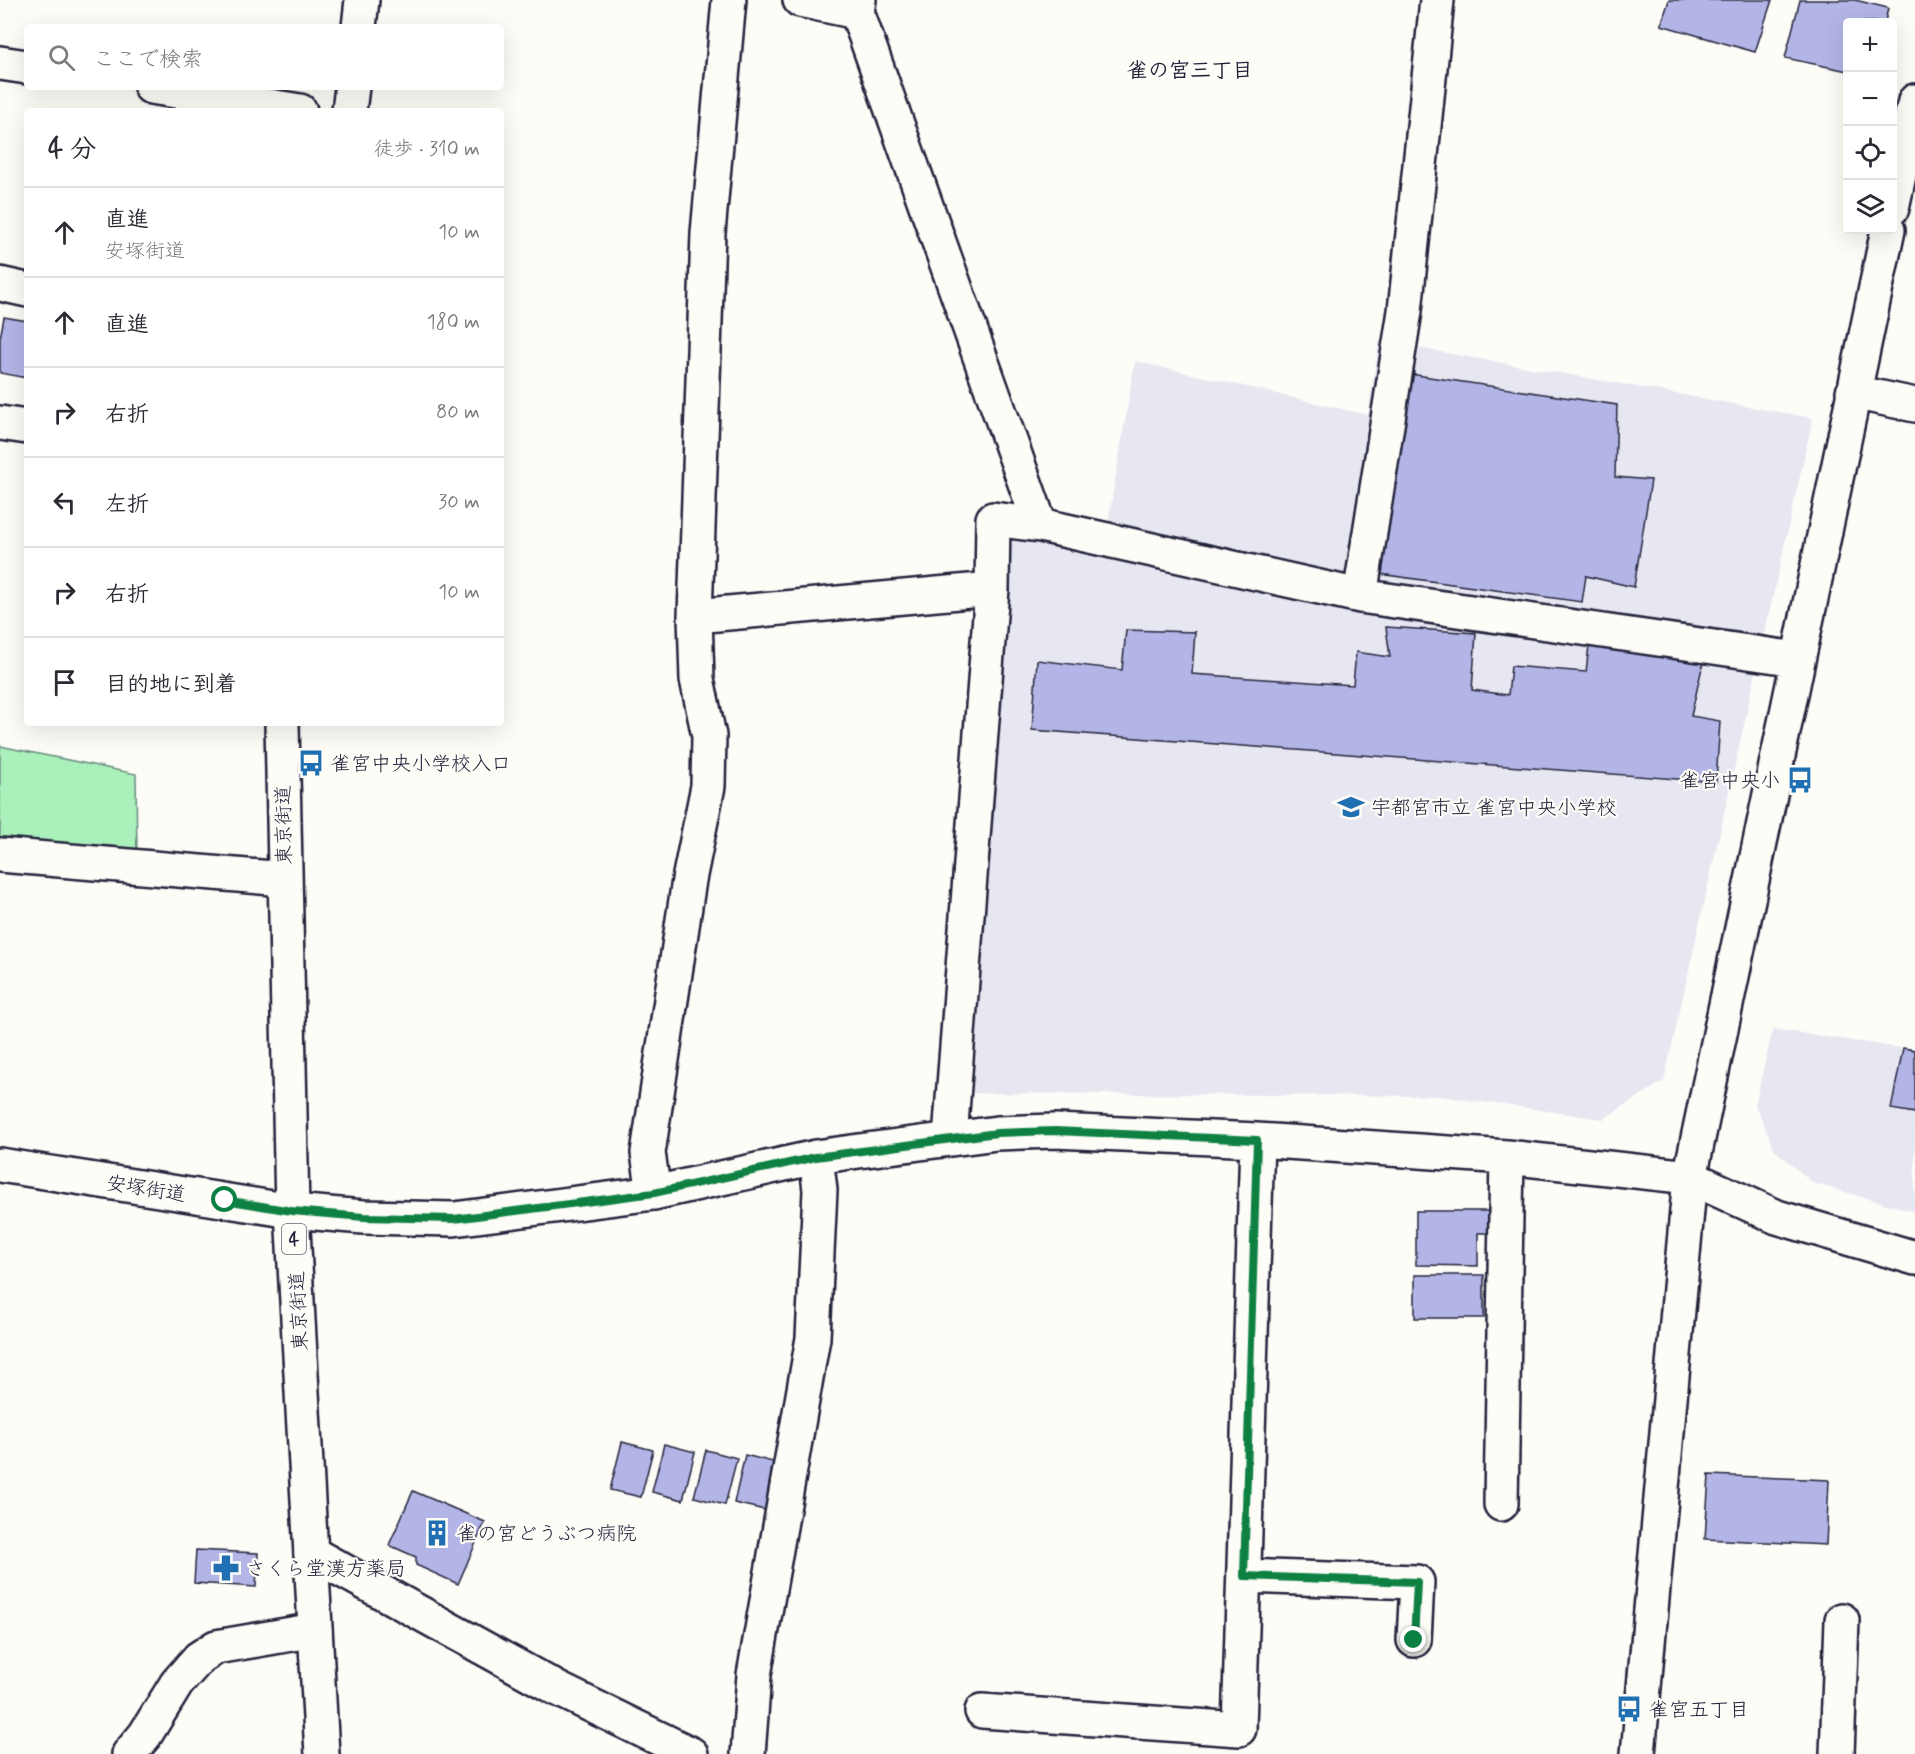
<!DOCTYPE html>
<html lang="ja">
<head>
<meta charset="utf-8">
<style>
  body { margin:0; font-family:Mynerve,"Klee One",sans-serif; background:#f2f2f3; color:#2b2b33 }
  .controls { position:absolute; right:18px; top:18px; display:grid; overflow:hidden; border-radius:6px; box-shadow:0 6px 24px #0002 }
  .controls button { width:54px; height:54px; display:grid; place-items:center; padding:0; border:0; border-bottom:2px solid #e1e1e2; background:#fff; color:#2b2b33; font:30px sans-serif }
  .stop { position:absolute; width:18px; height:18px; margin:-14px; border:4px solid #0b8043; border-radius:50%; background:#fff }
  .stop.end { background:#0b8043; border-color:#fff; box-shadow:0 2px 6px #0008 }
  .list { margin:0; padding:0; list-style:none }
  h2 { display:flex; justify-content:space-between; align-items:center; height:78px; margin:0; padding:0 24px; font-size:26px }
  h2 small { font-size:20px; font-weight:400; color:#7c7c81 }
  .list li { display:grid; grid-template-columns:39px 1fr auto; gap:18px; align-items:center; box-sizing:border-box; height:90px; padding:0 24px; border-top:2px solid #e1e1e2 }
  .list b { display:block; font-size:22px; white-space:nowrap }
  .list p { margin:0; font-size:20px; white-space:nowrap; color:#7c7c81 }
  .list em { font-size:20px; font-style:normal; color:#7c7c81 }
  .icon { flex:none; width:33px; height:33px; fill:none; stroke:currentColor; stroke-width:2; stroke-linecap:round; stroke-linejoin:round }
  .map { position:relative; flex:none; width:1915px; height:1754px; overflow:hidden }
  .search { position:absolute; background:#fff; box-shadow:0 6px 24px #0002; left:24px; top:24px; width:480px; height:66px; display:flex; align-items:center; gap:15px; box-sizing:border-box; padding:0 21px; border-radius:6px; color:#7c7c81; font-size:22px }
  .panel { position:absolute; background:#fff; box-shadow:0 6px 24px #0002; left:24px; top:108px; width:480px; height:618px; border-radius:6px }
  .map>svg:first-child { display:block }
</style>
</head>
<body>
<div class="map">
<svg width="1915" height="1754" viewBox="0 0 1915 1754">
  <rect width="100%" height="100%" fill="#fdfcf7"/>
  <filter id="ink" filterUnits="userSpaceOnUse"><feTurbulence type="fractalNoise" baseFrequency=".0167" numOctaves="2"/><feDisplacementMap in="SourceGraphic" scale="12" xChannelSelector="R" yChannelSelector="G"/><feConvolveMatrix kernelMatrix="1 2 1 2 8 2 1 2 1" color-interpolation-filters="sRGB"/></filter>
  <g filter="url(#ink)">
    <!-- built -->
    <path fill="#e7e7f2" d="M 1379,341 L 1813,418 L 1664,1081 L 1603,1119 L 1440,1096 L 965,1093 L 985,533 L 1108,523 L 1135,361 L 1368,415 Z
      M 1773,1029 L 1915,1050 L 1915,1212 L 1813,1183 L 1775,1150 L 1755,1105 Z"/>
    <!-- green -->
    <path fill="#aaf0bb" stroke="#66897b" stroke-width="1.5" d="M 0,746 L 136,774 L 137,860 L 0,844 Z"/>
    <!-- building -->
    <path fill="#b3b5e6" stroke="#22223b" stroke-width="1.5" d="M 1669,0 L 1772,0 L 1755,52 L 1661,25 Z
      M 1800,0 L 1855,0 L 1888,8 L 1885,22 L 1848,22 L 1848,71 L 1785,58 Z
      M 4,317 L 27,321 L 27,378 L 0,373 L 0,338 Z
      M 1396,372 L 1617,405 L 1615,477 L 1651,480 L 1634,587 L 1586,576 L 1582,602 L 1365,572 Z
      M 1386,627 L 1476,633 L 1472,690 L 1508,695 L 1511,666 L 1586,672 L 1589,645 L 1704,659 L 1691,716 L 1720,721 L 1716,782 L 1032,730 L 1037,660 L 1122,670 L 1126,630 L 1195,632 L 1192,674 L 1353,685 L 1356,652 L 1390,657 Z
      M 1903,1048 L 1915,1050 L 1915,1113 L 1891,1109 Z
      M 1416,1211 L 1488,1211 L 1488,1233 L 1478,1233 L 1478,1266 L 1416,1265 Z
      M 1415,1275 L 1484,1275 L 1484,1318 L 1415,1318 Z
      M 622,1442 L 653,1450 L 641,1497 L 610,1490 Z
      M 664,1444 L 695,1452 L 683,1500 L 652,1492 Z
      M 706,1450 L 737,1458 L 725,1505 L 694,1497 Z
      M 745,1455 L 777,1463 L 765,1510 L 734,1503 Z
      M 1709,1475 L 1829,1480 L 1826,1545 L 1705,1539 Z
      M 413,1491 L 485,1522 L 458,1584 L 416,1565 L 416,1557 L 389,1545 Z
      M 196,1550 L 258,1553 L 256,1587 L 194,1583 Z"/>
    <g fill="none" stroke-linecap="round" stroke-linejoin="round">
      <!-- street casing -->
      <g stroke="#22223b" stroke-width="38">
        <path id="street" d="M 800,0 L 857,12
          M 859,0 L 857,12 L 1040,525 L 993,519 L 992,589 L 950,1138
          M 0,63 L 27,67
          M 151,87 L 300,111
          M 1892,208 L 1915,101
          M 0,284 L 27,290
          M 1853,392 L 1915,405
          M 0,423 L 27,427
          M 1040,525 L 1360,596 L 1797,659
          M 1360,596 L 1405,311 L 1437,0
          M 695,616 L 992,589
          M 0,855 L 284,879
          M 654,1193 L 648,1153 L 689,880 L 708,786 L 709,736 L 697,679 L 695,616 L 708,233 L 729,0
          M 292,1211 L 364,1217 L 454,1219 L 654,1193 L 816,1157 L 859,1151 L 997,1133 L 1055,1131 L 1257,1140 L 1507,1157 L 1690,1177 L 1777,1217 L 1915,1258
          M 1501,1504 L 1507,1157
          M 311,1553 L 556,1688 L 691,1754
          M 1244,1576 L 1417,1582 L 1414,1640
          M 982,1711 L 1239,1729 L 1257,1140
          M 129,1754 L 145,1735 L 177,1683 L 199,1658 L 216,1647 L 315,1630
          M 748,1754 L 754,1675 L 813,1338 L 820,1190 L 816,1157
          M 1638,1754 L 1690,1177 L 1888,230
          M 1837,1754 L 1842,1620"/>
      </g>
      <!-- secondary casing -->
      <g stroke="#22223b" stroke-width="38">
        <path id="secondary" d="M 0,1165 L 292,1211"/>
      </g>
      <!-- highway casing -->
      <g stroke="#22223b" stroke-width="38">
        <path id="highway" d="M 359,27 L 362,0
          M 349,111 L 352,87
          M 282,723 L 292,1211 L 322,1754"/>
      </g>
      <!-- street -->
      <use href="#street" stroke="#fdfcf7" stroke-width="33"/>
      <!-- secondary -->
      <use href="#secondary" stroke="#fdfcf7" stroke-width="33"/>
      <!-- highway -->
      <use href="#highway" stroke="#fdfcf7" stroke-width="33"/>
    </g>
  </g>
  <g fill="none" stroke-linecap="round" stroke-linejoin="round" filter="url(#ink)">
    <!-- route -->
    <path stroke="#0b8043" stroke-width="8" d="M 225,1200 L 292,1211 L 364,1217 L 454,1219 L 654,1193 L 816,1157 L 997,1133 L 1055,1131 L 1257,1140 L 1244,1576 L 1417,1582 L 1414,1640"/>
  </g>
  <!-- icons -->
  <defs>
    <g id="bus-bare" transform="scale(2.07)"><path d="M-5-6H5V4H4V6H2V4H-2V6H-4V4H-5ZM-3.5-4V0h7V-4ZM-3.5 1.2v1.5H-2V1.2ZM2 1.2v1.5H3.5V1.2Z" fill="#1f6fb2" stroke="#fdfcf7" stroke-width="2.5" paint-order="stroke"/></g>
    <g id="school-bare" transform="scale(2.07)"><path d="M0-5L7-2L0 1L-7-2ZM-4 1L0 2.5L4 1V4Q0 6-4 4Z" fill="#1f6fb2" stroke="#fdfcf7" stroke-width="2.5" paint-order="stroke"/></g>
    <g id="building-bare" transform="scale(2.07)"><path d="M-4-6H4V6H1V3H-1V6H-4ZM-2.5-4.3h1.7v1.8h-1.7ZM.8-4.3h1.7v1.8H.8ZM-2.5-1h1.7V.8h-1.7ZM.8-1h1.7V.8H.8Z" fill="#1f6fb2" stroke="#fdfcf7" stroke-width="2.5" paint-order="stroke"/></g>
    <g id="pharmacy-bare" transform="scale(2.07)"><path d="M-2-6h4v4h4v4h-4v4h-4v-4h-4v-4h4Z" fill="#1f6fb2" stroke="#fdfcf7" stroke-width="2.5" paint-order="stroke"/></g>
  </defs>
  <g fill-rule="evenodd">
    <use href="#bus-bare" x="311" y="763"/>
    <use href="#bus-bare" x="1800" y="780"/>
    <use href="#school-bare" x="1351" y="807"/>
    <use href="#building-bare" x="437" y="1533"/>
    <use href="#pharmacy-bare" x="226" y="1568"/>
    <use href="#bus-bare" x="1629" y="1709"/>
  </g>
  <g text-anchor="middle" stroke-width="4.5" stroke-linejoin="round" paint-order="stroke">
    <!-- shield labels -->
    <rect fill="#fdfcf7" stroke="#646373" stroke-width="1.5" x="282" y="1224" width="24" height="30" rx="4.5"/>
    <g font-size="18" font-weight="bold" fill="#22223b">
      <text x="294" y="1245">4</text>
    </g>
    <!-- poi labels -->
    <g font-size="20" fill="#22223b" stroke="#fdfcf7" text-anchor="start">
      <text x="331" y="770">雀宮中央小学校入口</text>
      <text x="1780" y="787" text-anchor="end">雀宮中央小</text>
      <text x="1371" y="814">宇都宮市立 雀宮中央小学校</text>
      <text x="457" y="1540">雀の宮どうぶつ病院</text>
      <text x="246" y="1575">さくら堂漢方薬局</text>
      <text x="1649" y="1716">雀宮五丁目</text>
    </g>
    <!-- street labels -->
    <g font-size="20" fill="#22223b" stroke="#fdfcf7">
      <text transform="translate(283 825) rotate(-91)" y="7">東京街道</text>
      <text transform="translate(146 1188) rotate(9)" y="7">安塚街道</text>
      <text transform="translate(298 1311) rotate(-93)" y="7">東京街道</text>
    </g>
    <!-- neighbourhood labels -->
    <g font-size="21" font-weight="bold" fill="#22223b" stroke="#fdfcf7">
      <text x="1190" y="77">雀の宮三丁目</text>
    </g>
  </g>
</svg>
<div class="controls">
<button>+</button>
<button>−</button>
<button><svg class="icon" aria-label="locate" viewBox="0 0 24 24"><circle cx="12" cy="12" r="6"/><path d="M12 2v4M12 18v4M2 12h4M18 12h4"/></svg></button>
<button><svg class="icon" aria-label="layers" viewBox="0 0 24 24"><path d="M12 4l9 5-9 5-9-5zM3 14l9 5 9-5"/></svg></button>
</div>
<div class="stop" style="left:225px;top:1200px"></div>
<div class="stop end" style="left:1414px;top:1640px"></div>
<div class="search"><svg class="icon" aria-label="search" viewBox="0 0 24 24"><circle cx="10" cy="10" r="6"/><path d="M15 15l6 6"/></svg>ここで検索</div>
<section class="panel">
<h2>4 分<small>徒歩 · 310 m</small></h2>
<ul class="list">
<li><svg class="icon" aria-label="ahead" viewBox="0 0 24 24"><path d="M12 20V5M6 11l6-6 6 6"/></svg><div><b>直進</b><p>安塚街道</p></div><em>10 m</em></li>
<li><svg class="icon" aria-label="ahead" viewBox="0 0 24 24"><path d="M12 20V5M6 11l6-6 6 6"/></svg><div><b>直進</b></div><em>180 m</em></li>
<li><svg class="icon" aria-label="right" viewBox="0 0 24 24"><path d="M7 20v-9h11M14 6l5 5-5 5"/></svg><div><b>右折</b></div><em>80 m</em></li>
<li><svg class="icon" aria-label="left" viewBox="0 0 24 24"><path d="M17 20v-9H6M10 6l-5 5 5 5"/></svg><div><b>左折</b></div><em>30 m</em></li>
<li><svg class="icon" aria-label="right" viewBox="0 0 24 24"><path d="M7 20v-9h11M14 6l5 5-5 5"/></svg><div><b>右折</b></div><em>10 m</em></li>
<li><svg class="icon" aria-label="arrive" viewBox="0 0 24 24"><path d="M6 21V4h12l-3 4 3 4H6"/></svg><div><b>目的地に到着</b></div></li>
</ul>
</section>
</div>
</body>
</html>
